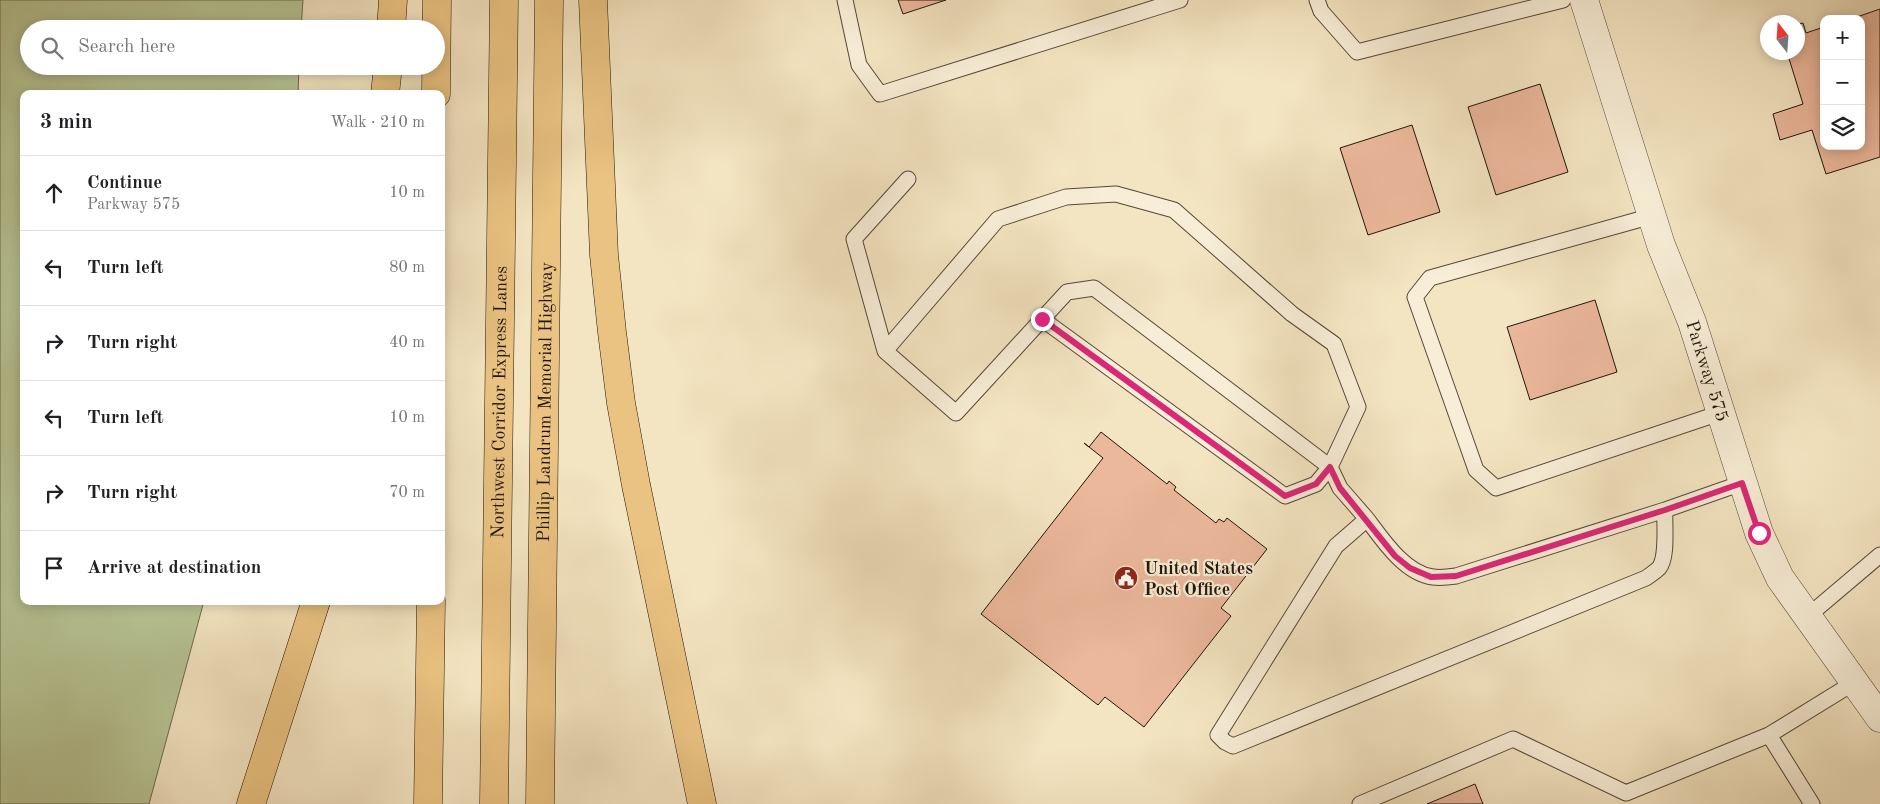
<!DOCTYPE html>
<html lang="en">
<head>
<meta charset="utf-8">
<style>
  body { margin:0; font-family:"Old Standard TT",serif; background:#f2f2f2; color:#202124 }
  .controls { position:absolute; right:15px; top:15px; display:grid; overflow:hidden; border-radius:10px; box-shadow:0 2px 12px #0003 }
  .controls button { width:45px; height:45px; display:grid; place-items:center; padding:0; border:0; border-bottom:1px solid #e0e0e0; background:#fff; color:#202124; font:25px sans-serif }
  .compass { position:absolute; left:1760px; top:15px; width:45px; height:45px; border-radius:50%; background:#fff; box-shadow:0 2px 12px #0003; rotate:343deg }
  .stop { position:absolute; width:15px; height:15px; margin:-11px; border:4px solid #db2777; border-radius:50%; background:#fff }
  .stop.end { background:#db2777; border-color:#fff; box-shadow:0 1px 5px #0008 }
  .list { margin:0; padding:0; list-style:none }
  h2 { display:flex; justify-content:space-between; align-items:center; height:65px; margin:0; padding:0 20px; font-size:21px }
  h2 small { font-size:16px; font-weight:400; color:#757577 }
  .list li { display:grid; grid-template-columns:32px 1fr auto; gap:15px; align-items:center; box-sizing:border-box; height:75px; padding:0 20px; border-top:1px solid #e0e0e0 }
  .list b { display:block; font-size:19px; white-space:nowrap }
  .list p { margin:0; font-size:16px; white-space:nowrap; color:#757577 }
  .list em { font-size:16px; font-style:normal; color:#757577 }
  .icon { flex:none; width:28px; height:28px; fill:none; stroke:currentColor; stroke-width:2; stroke-linecap:round; stroke-linejoin:round }
  .map { position:relative; flex:none; width:1880px; height:804px; overflow:hidden }
  .search { position:absolute; background:#fff; box-shadow:0 2px 12px #0003; left:20px; top:20px; width:425px; height:55px; display:flex; align-items:center; gap:12px; box-sizing:border-box; padding:0 18px; border-radius:28px; color:#757577; font-size:19px }
  .panel { position:absolute; background:#fff; box-shadow:0 2px 12px #0003; left:20px; top:90px; width:425px; height:515px; border-radius:10px }
  .map>svg:first-child { display:block }
</style>
</head>
<body>
<div class="map">
<svg width="1880" height="804" viewBox="0 0 1880 804">
  <rect width="100%" height="100%" fill="#f4e5c2"/>
  <filter id="stains"><feTurbulence type="fractalNoise" baseFrequency=".004" numOctaves="4"/><feColorMatrix values="0 0 0 0 .2 0 0 0 0 .09 0 0 0 0 .02 0 0 0 .5 -.17"/></filter>
  <radialGradient id="worn" r=".72"><stop offset=".6" stop-color="#630" stop-opacity="0"/><stop offset="1" stop-color="#630" stop-opacity=".3"/></radialGradient>
  <!-- green -->
  <path fill="#b8c595" stroke="#6c6c4f" d="M 0,0 L 303,0 L 301,29 L 29,29 L 29,66 L 299,66 L 298,94 L 24,94 L 24,601 L 204,601 L 149,804 L 0,804 Z"/>
  <!-- building -->
  <path fill="#ecb89c" stroke="#201409" d="M 898,0 L 946,0 L 903,14 Z
    M 1880,9 L 1880,157 L 1826,174 L 1812,130 L 1780,140 L 1773,114 L 1803,104 L 1787,52 L 1798,52 L 1798,24 L 1803,23 L 1806,33 L 1824,27 L 1824,146 L 1861,146 L 1861,19 L 1851,19 Z
    M 1540,84 L 1568,172 L 1496,195 L 1468,107 Z
    M 1412,125 L 1440,212 L 1368,235 L 1340,148 Z
    M 1595,300 L 1617,372 L 1530,400 L 1507,327 Z
    M 1101,432 L 1167,484 L 1169,481 L 1176,487 L 1174,490 L 1216,523 L 1219,519 L 1224,522 L 1227,518 L 1267,549 L 1221,608 L 1231,616 L 1144,727 L 1105,697 L 1098,705 L 981,614 L 1103,458 L 1084,443 L 1089,447 Z
    M 1475,784 L 1483,804 L 1427,804 Z"/>
  <g fill="none" stroke-linecap="round" stroke-linejoin="round">
    <!-- lane casing -->
    <g stroke="#554837" stroke-width="17">
      <path id="lane" d="M 845,0 L 859,65 L 880,94 L 1180,0
        M 1317,0 L 1321,11 L 1357,52 L 1563,0
        M 1652,216 L 1430,278 L 1415,297 L 1476,470 L 1496,488 L 1720,413
        M 1042,319 L 1285,496 L 1316,484 L 1330,467 L 1358,407 L 1334,344 L 1292,314 L 1174,210 L 1116,194 L 1066,197 L 998,219 L 885,351 L 956,413 L 1067,292 L 1094,288 L 1330,467 L 1340,488 L 1367,519
        M 885,351 L 854,239 L 908,179
        M 1665,510 C 1664,526 1668,557 1659,568 C 1655,572 1650,575 1646,578 L 1233,746 L 1225,742 L 1218,735 L 1336,546 L 1367,519 C 1382,539 1405,574 1433,577 C 1440,578 1449,577 1456,576 L 1665,510 L 1742,483
        M 1808,616 L 1880,555
        M 1769,735 L 1812,804
        M 1360,804 L 1513,739 L 1626,793 L 1769,735 L 1855,682"/>
    </g>
    <!-- street casing -->
    <g stroke="#554837" stroke-width="29">
      <g id="street">
        <path id="s1" d="M 1584,0 L 1661,245 L 1692,322 L 1759,533 L 1780,578 L 1880,718"/>
      </g>
    </g>
    <!-- highway casing -->
    <g stroke="#201409" stroke-width="29">
      <g id="highway">
        <path d="M 593,0 L 604,255 L 612,332 L 621,403 L 636,485 L 702,804"/>
        <path d="M 391,29 L 393,0"/>
        <path d="M 385,94 L 388,66"/>
        <path d="M 436,94 L 437,0"/>
        <path d="M 251,804 L 316,601"/>
        <path d="M 428,804 L 431,601"/>
        <path id="s2" d="M 494,804 L 504,0"/>
        <path id="s3" d="M 540,804 L 549,0"/>
      </g>
    </g>
    <!-- lane -->
    <use href="#lane" stroke="#f8eed7" stroke-width="15"/>
    <!-- street -->
    <use href="#street" stroke="#f8eed7" stroke-width="28"/>
    <!-- highway -->
    <use href="#highway" stroke="#eac281" stroke-width="28"/>
  </g>
  <g fill="none" stroke-linecap="round" stroke-linejoin="round">
    <!-- route -->
    <path stroke="#db2777" stroke-width="6" d="M 1042,319 L 1285,496 L 1316,484 L 1330,467 L 1340,488 L 1395,556 L 1410,568 L 1431,577 L 1456,576 L 1665,510 L 1742,483 L 1759,533"/>
  </g>
  <!-- icons -->
  <defs>
    <g id="civic-disc" transform="scale(1.25)"><circle r="9.5" fill="#8f2418" stroke="#f8eed7"/><path d="M-.6-6.5H3V-4.5H.6V-3L4-1V1h2V6H-6V1h2V-1L-.6-3ZM-1.2 2.5V6h2.4V2.5Z" fill="#fff"/></g>
  </defs>
  <g fill-rule="evenodd">
    <use href="#civic-disc" x="1126" y="578"/>
  </g>
  <g text-anchor="middle" stroke-width="4.5" stroke-linejoin="round" paint-order="stroke">
    <!-- street labels -->
    <g font-size="18" fill="#201409" stroke="#f8eed7">
      <text dy="6" stroke="none"><textPath href="#s1" startOffset="391">Parkway 575</textPath></text>
      <text dy="6" stroke="none"><textPath href="#s2" startOffset="402">Northwest Corridor Express Lanes</textPath></text>
      <text dy="6" stroke="none"><textPath href="#s3" startOffset="402">Phillip Landrum Memorial Highway</textPath></text>
    </g>
    <!-- poi labels -->
    <g font-size="18" font-weight="bold" fill="#201409" stroke="#f8eed7" text-anchor="start">
      <text x="1144" y="574">United States<tspan x="1144" dy="21">Post Office</tspan></text>
    </g>
  </g>
  <rect width="100%" height="100%" filter="url(#stains)"/>
  <rect width="100%" height="100%" fill="url(#worn)"/>
</svg>
<div class="controls">
<button>+</button>
<button>−</button>
<button><svg class="icon" aria-label="layers" viewBox="0 0 24 24"><path d="M12 4l9 5-9 5-9-5zM3 14l9 5 9-5"/></svg></button>
</div>
<svg class="compass" viewBox="-18 -18 36 36"><path d="M0-13l5 13h-10z" fill="#e53935"/><path d="M0 13l5-13h-10z" fill="#757577"/></svg>
<div class="stop" style="left:1759px;top:533px"></div>
<div class="stop end" style="left:1042px;top:319px"></div>
<div class="search"><svg class="icon" aria-label="search" viewBox="0 0 24 24"><circle cx="10" cy="10" r="6"/><path d="M15 15l6 6"/></svg>Search here</div>
<section class="panel">
<h2>3 min<small>Walk · 210 m</small></h2>
<ul class="list">
<li><svg class="icon" aria-label="ahead" viewBox="0 0 24 24"><path d="M12 20V5M6 11l6-6 6 6"/></svg><div><b>Continue</b><p>Parkway 575</p></div><em>10 m</em></li>
<li><svg class="icon" aria-label="left" viewBox="0 0 24 24"><path d="M17 20v-9H6M10 6l-5 5 5 5"/></svg><div><b>Turn left</b></div><em>80 m</em></li>
<li><svg class="icon" aria-label="right" viewBox="0 0 24 24"><path d="M7 20v-9h11M14 6l5 5-5 5"/></svg><div><b>Turn right</b></div><em>40 m</em></li>
<li><svg class="icon" aria-label="left" viewBox="0 0 24 24"><path d="M17 20v-9H6M10 6l-5 5 5 5"/></svg><div><b>Turn left</b></div><em>10 m</em></li>
<li><svg class="icon" aria-label="right" viewBox="0 0 24 24"><path d="M7 20v-9h11M14 6l5 5-5 5"/></svg><div><b>Turn right</b></div><em>70 m</em></li>
<li><svg class="icon" aria-label="arrive" viewBox="0 0 24 24"><path d="M6 21V4h12l-3 4 3 4H6"/></svg><div><b>Arrive at destination</b></div></li>
</ul>
</section>
</div>
</body>
</html>
